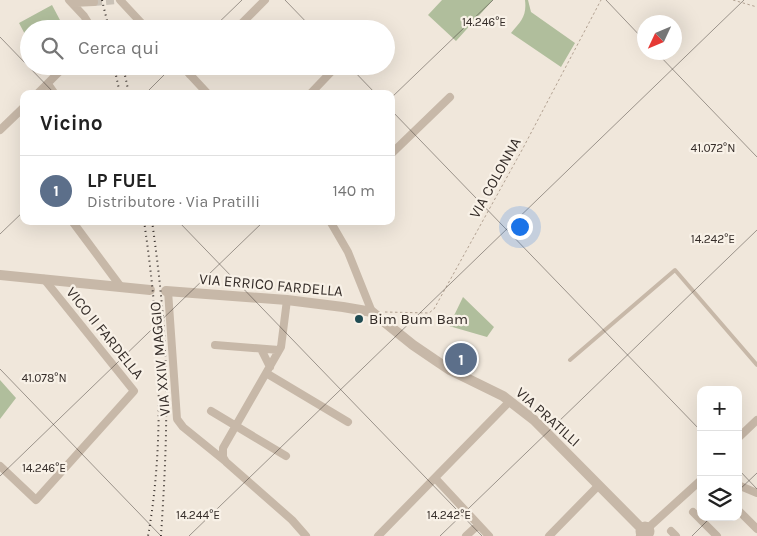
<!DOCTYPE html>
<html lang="it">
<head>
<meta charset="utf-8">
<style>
  body { margin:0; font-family:Karla,sans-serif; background:#f2f2f2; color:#222 }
  .controls { position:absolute; right:15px; bottom:15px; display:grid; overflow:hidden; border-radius:10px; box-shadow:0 5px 20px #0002 }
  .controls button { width:45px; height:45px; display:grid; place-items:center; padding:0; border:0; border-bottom:1px solid #e0e0e0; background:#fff; color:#222; font:25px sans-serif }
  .compass { position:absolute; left:637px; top:15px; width:45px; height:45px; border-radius:50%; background:#fff; box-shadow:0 5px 20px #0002; rotate:226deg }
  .you { position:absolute; left:519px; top:226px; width:18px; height:18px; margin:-12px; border:4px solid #fff; border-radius:50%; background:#1a73e8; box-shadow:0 0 0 8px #1a73e833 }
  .badge { display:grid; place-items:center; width:32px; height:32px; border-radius:50%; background:#204c53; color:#fff; font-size:16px; font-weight:700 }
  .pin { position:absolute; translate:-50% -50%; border:2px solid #fff; box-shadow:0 1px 5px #0006 }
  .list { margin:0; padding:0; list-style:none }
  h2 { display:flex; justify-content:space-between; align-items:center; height:65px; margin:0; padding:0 20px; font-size:21px }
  h2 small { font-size:16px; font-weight:400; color:#767676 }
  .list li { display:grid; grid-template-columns:32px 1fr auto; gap:15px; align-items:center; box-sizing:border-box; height:70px; padding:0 20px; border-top:1px solid #e0e0e0 }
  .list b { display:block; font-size:19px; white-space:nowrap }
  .list p { margin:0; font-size:16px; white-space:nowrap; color:#767676 }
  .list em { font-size:16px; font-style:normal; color:#767676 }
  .icon { flex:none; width:28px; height:28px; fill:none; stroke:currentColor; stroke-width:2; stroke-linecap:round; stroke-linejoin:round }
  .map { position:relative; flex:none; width:757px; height:536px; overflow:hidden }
  .search { position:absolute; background:#fff; box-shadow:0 5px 20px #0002; left:20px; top:20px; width:375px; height:55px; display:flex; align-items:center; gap:12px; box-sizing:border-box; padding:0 18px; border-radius:28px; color:#767676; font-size:19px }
  .panel { position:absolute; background:#fff; box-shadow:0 5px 20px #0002; left:20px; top:90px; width:375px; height:135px; border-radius:10px }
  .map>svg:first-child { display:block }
</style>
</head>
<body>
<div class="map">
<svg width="757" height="536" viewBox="0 0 757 536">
  <rect width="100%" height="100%" fill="#f0e7db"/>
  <!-- green -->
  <path fill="#b0be9c" d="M 442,0 L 493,0 L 456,41 L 428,15 Z
    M 525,0 L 528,0 L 531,12 L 575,43 L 561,67 L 511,33 C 521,21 527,16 525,0 Z
    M 52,5 L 61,22 L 49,29 L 29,29 L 29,39 L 28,40 L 19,23 Z
    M 463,297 L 494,327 L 487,337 L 449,326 Z
    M 0,380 L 16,398 L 0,419 Z"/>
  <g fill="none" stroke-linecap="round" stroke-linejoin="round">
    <!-- minor-tunnel -->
    <path stroke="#cac2b7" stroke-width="8" stroke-dasharray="8 4" stroke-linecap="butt" d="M 94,2 L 116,0"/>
    <!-- path -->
    <path stroke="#b3a292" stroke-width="1" stroke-dasharray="2.5 2.5" stroke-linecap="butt" d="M 733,0 L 757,7
      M 385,312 L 429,313 L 434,309 L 522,150 L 601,0"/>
    <!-- service -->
    <path stroke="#c7b8a8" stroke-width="4" d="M 570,360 L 675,270 L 757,365"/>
    <!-- minor -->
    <path stroke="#c7b8a8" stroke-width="8" d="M 69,0 L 84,16 L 92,29
      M 120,0 L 147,29
      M 72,3 L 94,2
      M 236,29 L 265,0
      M 182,66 L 208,94
      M 190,75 L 199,66
      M 48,84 L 55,94
      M 37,94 L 65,66
      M 310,94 L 332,71
      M 0,130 L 24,107
      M 391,154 L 450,97
      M 72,221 L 121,287
      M 330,221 L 348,252 L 372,312
      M 168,291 L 177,419 L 183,427 L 225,461
      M 287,300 L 281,347 L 223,448 L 223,457 L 226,462 L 292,520 L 306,536
      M 215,345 L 279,350
      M 261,349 L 270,367
      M 266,373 L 348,422
      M 211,411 L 286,456
      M 738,438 L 757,420
      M 0,466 L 36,500 L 134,391 L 44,279
      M 435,478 L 489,536
      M 738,485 L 757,493
      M 738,510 L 757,529
      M 693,512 L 717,536
      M 648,528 L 701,480
      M 671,531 L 676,536
      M 378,536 L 510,401
      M 466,536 L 478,525
      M 549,536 L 599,485
      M 640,536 L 642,534"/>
    <!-- tertiary -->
    <path stroke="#c7b8a8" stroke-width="10" d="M 0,275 L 150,290
      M 166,291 L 287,300 L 343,307 L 372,312 L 413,345 L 438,362 L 450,370 L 503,396 L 534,420 L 642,529
      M640.5 531a4.5 4.5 0 1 1 9 0a4.5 4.5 0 1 1-9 0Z"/>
    <!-- rail -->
    <path stroke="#342c28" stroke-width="2" stroke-dasharray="1 4" stroke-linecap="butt" d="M 102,0 L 109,29
      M 114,66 L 120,94
      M 123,66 L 129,94
      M 144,221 C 159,323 166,435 148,536
      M 152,221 C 160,278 166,335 166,392 C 167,440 164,488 161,536"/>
  </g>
  <!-- ticks -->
  <path fill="none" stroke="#342c28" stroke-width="1" stroke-opacity="0.45" d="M 285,0 L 313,29M 606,0 L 644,40M 212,29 L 242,0M 0,37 L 55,94M 656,52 L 757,157M 349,66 L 376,94M 145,94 L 173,66M 391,98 L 493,0M 391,110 L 701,431M 178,221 L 482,536M 0,234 L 24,211M 0,369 L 161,536M 738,469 L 757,489M 0,476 L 264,221M 738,491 L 757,473M 189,536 L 744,0M 440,536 L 757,230M 692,536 L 711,517"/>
  <!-- markers -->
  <circle fill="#204c53" stroke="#f8f1e7" stroke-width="2" cx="359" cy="319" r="5"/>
  <g text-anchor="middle" stroke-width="4.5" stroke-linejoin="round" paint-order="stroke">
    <!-- street labels -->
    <g font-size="15" fill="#342c28" stroke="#f8f1e7">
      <text transform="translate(495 178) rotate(-61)" y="5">VIA COLONNA</text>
      <text transform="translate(271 285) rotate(5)" y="5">VIA ERRICO FARDELLA</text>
      <text transform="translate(105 333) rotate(51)" y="5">VICO II FARDELLA</text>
      <text transform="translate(160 359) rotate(-95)" y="5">VIA XXIV MAGGIO</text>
      <text transform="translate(548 417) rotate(42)" y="5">VIA PRATILLI</text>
    </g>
    <!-- poi labels -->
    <g font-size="15" fill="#342c28" stroke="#f8f1e7" text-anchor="start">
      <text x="369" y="324">Bim Bum Bam</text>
    </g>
  </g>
  <g font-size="12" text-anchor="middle" fill="#342c28" stroke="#f8f1e7" stroke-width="4.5" stroke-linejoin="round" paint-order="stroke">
    <text x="484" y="26">14.246°E</text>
    <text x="713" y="152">41.072°N</text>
    <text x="713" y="243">14.242°E</text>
    <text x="44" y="382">41.078°N</text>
    <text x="44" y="472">14.246°E</text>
    <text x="198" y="519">14.244°E</text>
    <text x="449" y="519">14.242°E</text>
  </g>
</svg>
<div class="controls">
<button>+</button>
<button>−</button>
<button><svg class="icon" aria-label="layers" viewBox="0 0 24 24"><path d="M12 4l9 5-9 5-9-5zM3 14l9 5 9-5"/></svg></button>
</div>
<svg class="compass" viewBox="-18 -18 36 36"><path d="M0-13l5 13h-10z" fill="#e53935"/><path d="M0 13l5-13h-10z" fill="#767676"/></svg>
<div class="you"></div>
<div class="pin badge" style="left:461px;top:359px;background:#5c6f8a">1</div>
<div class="search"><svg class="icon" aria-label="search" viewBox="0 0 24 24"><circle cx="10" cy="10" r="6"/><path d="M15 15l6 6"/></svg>Cerca qui</div>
<section class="panel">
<h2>Vicino<small></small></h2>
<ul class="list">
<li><span class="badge" style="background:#5c6f8a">1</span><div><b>LP FUEL</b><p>Distributore · Via Pratilli</p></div><em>140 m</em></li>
</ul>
</section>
</div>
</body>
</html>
